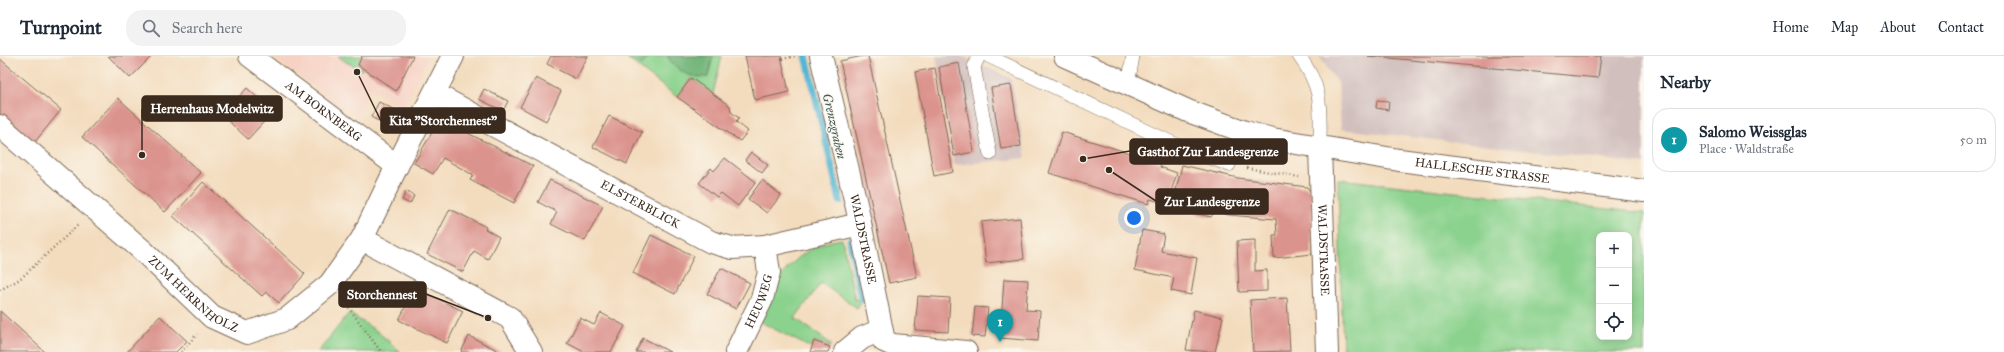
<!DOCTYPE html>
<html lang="en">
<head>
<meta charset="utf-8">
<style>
  body { margin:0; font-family:"IM FELL Great Primer",serif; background:#f2f2f3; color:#1f2937 }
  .controls { position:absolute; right:12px; bottom:12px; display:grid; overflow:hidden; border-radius:8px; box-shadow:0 2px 10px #0003 }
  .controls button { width:36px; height:36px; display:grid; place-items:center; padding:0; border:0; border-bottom:1px solid #e0e1e3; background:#fff; color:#1f2937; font:20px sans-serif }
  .you { position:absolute; left:1134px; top:162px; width:14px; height:14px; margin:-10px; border:3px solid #fff; border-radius:50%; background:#1a73e8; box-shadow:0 0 0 6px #1a73e833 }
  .badge { display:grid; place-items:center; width:26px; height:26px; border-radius:50%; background:#ea580c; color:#fff; font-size:13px; font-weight:700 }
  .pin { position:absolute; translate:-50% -33px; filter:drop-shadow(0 1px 2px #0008) }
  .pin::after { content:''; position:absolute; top:21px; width:14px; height:12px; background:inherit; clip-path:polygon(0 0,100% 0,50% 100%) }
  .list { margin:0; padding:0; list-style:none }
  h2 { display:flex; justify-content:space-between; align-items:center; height:52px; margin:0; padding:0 16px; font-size:17px }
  h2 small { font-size:13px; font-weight:400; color:#747a83 }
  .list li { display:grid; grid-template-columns:26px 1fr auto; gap:12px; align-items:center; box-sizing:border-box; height:64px; margin:0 8px 8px; padding:0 8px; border:1px solid #e0e1e3; border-radius:16px }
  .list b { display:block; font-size:15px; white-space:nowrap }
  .list p { margin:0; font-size:13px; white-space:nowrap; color:#747a83 }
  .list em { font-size:13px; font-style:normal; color:#747a83 }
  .icon { flex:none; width:22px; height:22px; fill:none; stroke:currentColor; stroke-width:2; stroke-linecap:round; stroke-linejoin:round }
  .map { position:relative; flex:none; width:1644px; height:296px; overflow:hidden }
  header { display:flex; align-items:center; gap:24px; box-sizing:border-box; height:56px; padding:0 20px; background:#fff; border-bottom:1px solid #e0e1e3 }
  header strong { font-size:19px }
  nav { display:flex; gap:22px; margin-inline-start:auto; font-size:14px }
  .search { width:280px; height:36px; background:#f2f2f3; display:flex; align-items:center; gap:10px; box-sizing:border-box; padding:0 14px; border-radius:16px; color:#747a83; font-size:15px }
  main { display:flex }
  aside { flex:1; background:#fff }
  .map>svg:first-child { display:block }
</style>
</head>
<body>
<header>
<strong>Turnpoint</strong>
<div class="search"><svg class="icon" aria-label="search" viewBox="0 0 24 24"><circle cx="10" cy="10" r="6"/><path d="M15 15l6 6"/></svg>Search here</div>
<nav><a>Home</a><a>Map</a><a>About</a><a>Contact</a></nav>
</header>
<main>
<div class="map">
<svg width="1644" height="296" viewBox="0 0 1644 296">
  <rect width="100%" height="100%" fill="#fbf7ec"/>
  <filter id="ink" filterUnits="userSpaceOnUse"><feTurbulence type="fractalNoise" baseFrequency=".025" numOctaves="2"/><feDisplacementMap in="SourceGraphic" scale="8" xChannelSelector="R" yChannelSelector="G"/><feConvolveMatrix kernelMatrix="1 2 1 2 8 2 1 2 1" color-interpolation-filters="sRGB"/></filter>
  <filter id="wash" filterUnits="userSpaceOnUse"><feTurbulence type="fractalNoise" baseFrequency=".012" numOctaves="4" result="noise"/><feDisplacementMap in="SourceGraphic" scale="16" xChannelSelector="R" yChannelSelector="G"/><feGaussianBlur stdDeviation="0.9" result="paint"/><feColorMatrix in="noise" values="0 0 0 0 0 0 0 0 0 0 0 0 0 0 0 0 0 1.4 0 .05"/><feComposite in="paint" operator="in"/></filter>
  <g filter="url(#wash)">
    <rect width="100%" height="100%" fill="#f3dcbe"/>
    <!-- built -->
    <path fill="#f6d2c4" d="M 270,0 L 429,0 L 403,52 L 370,32 L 358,61 Z"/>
    <!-- industrial -->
    <path fill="#d1bfbe" d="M 936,0 L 961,0 L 1011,22 L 1026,102 L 954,109 Z
      M 1319,0 L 1644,0 L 1644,108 L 1341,73 L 1338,28 Z"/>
    <!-- green -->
    <path fill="#8ad28d" stroke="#627e56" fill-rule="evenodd" d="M 338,0 L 368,0 L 362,14 L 346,6 Z
      M 624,0 L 722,0 L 713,38 L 691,22 L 677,41 Z
      M 1338,123 L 1644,157 L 1644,296 L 1343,296 ZM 1599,179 L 1629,179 L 1629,281 L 1599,281 Z
      M 842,183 L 855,244 L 864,242 L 857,252 L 821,227 L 795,262 L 831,288 L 830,291 L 814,285 L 811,292 L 757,264 C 763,252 768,236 777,225 C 795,202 812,187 842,183 Z
      M 349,257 L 378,276 L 401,296 L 318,296 Z"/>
    <!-- forest -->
    <path fill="#6fb478" stroke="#556f4b" d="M 625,0 L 649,0 L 642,9 L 628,3 Z
      M 667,0 L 713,0 L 708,21 C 689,22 678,16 667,0 Z"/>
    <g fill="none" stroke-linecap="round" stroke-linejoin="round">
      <!-- stream -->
      <path stroke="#53b6d2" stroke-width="7" d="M 806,0 L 840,145
        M 850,184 L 861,242"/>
    </g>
    <g id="blocks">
      <!-- building -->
      <path fill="#db938d" d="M 108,0 L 152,0 L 130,22 Z
        M 362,0 L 413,0 L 396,35 L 358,9 Z
        M 551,0 L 588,0 L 576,23 L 547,8 Z
        M 745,0 L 781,0 L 789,36 L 755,44 Z
        M 863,0 L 868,0 L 917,221 L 889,227 L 840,5 Z
        M 1368,0 L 1601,0 L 1598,22 Z
        M 0,3 L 61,54 L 34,87 L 0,60 Z
        M 959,7 L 974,96 L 954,100 L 939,11 Z
        M 935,12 L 953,116 L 934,120 L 915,16 Z
        M 536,22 L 561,35 L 546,65 L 520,51 Z
        M 691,22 L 730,50 L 731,56 L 739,62 L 736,66 L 748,75 L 740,85 L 677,41 Z
        M 1011,29 L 1021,90 L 1001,93 L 991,32 Z
        M 247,32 L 273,56 L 248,83 L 222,59 Z
        M 484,33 L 508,45 L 503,55 L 479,43 Z
        M 118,42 L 201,117 L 165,156 L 82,81 Z
        M 1377,44 L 1389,45 L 1388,54 L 1376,52 Z
        M 379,46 L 397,55 L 389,71 L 371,61 Z
        M 609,60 L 642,76 L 627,108 L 593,91 Z
        M 440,63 L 533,110 L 514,147 L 470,124 L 473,119 L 443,102 L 433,118 L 414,107 Z
        M 1062,76 L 1161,107 L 1160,111 L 1177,117 L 1167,148 L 1150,143 L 1148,148 L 1049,117 Z
        M 751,96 L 768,109 L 762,117 L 745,104 Z
        M 725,102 L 756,126 L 738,150 L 721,137 L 717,141 L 699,127 L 711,112 L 714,115 Z
        M 1182,109 L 1238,122 L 1307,131 L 1312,138 L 1312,198 L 1274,202 L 1273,179 L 1277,179 L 1276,163 L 1229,159 L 1215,155 L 1211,161 L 1193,157 L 1193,150 L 1173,146 Z
        M 550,124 L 603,150 L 585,185 L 551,168 L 557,156 L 538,146 Z
        M 762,124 L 781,139 L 767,157 L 748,143 Z
        M 203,126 L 305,218 L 279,247 L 266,236 L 262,240 L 173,160 Z
        M 406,135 L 414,140 L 410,148 L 402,144 Z
        M 450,153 L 486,171 L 485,173 L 499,181 L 488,203 L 474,195 L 463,216 L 427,198 Z
        M 1020,162 L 1024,203 L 986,207 L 981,166 Z
        M 1142,174 L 1164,178 L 1161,195 L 1197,202 L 1191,239 L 1171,235 L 1174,222 L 1135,214 Z
        M 651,179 L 694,200 L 675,238 L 633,217 Z
        M 1255,184 L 1255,215 L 1267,214 L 1267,235 L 1239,236 L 1237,185 Z
        M 721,212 L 750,227 L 736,253 L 707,238 Z
        M 1004,223 L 1028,224 L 1026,254 L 1040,255 L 1038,285 L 1000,282 Z
        M 415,232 L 463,255 L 447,287 L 399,264 Z
        M 918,240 L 950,242 L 948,276 L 915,274 Z
        M 1287,242 L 1290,295 L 1253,296 L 1250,244 Z
        M 975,251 L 988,252 L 985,281 L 972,280 Z
        M 1194,254 L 1223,261 L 1215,296 L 1186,294 Z
        M 0,255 L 45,296 L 0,296 Z
        M 601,257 L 625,270 L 611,296 L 584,296 L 567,287 L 580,262 L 594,269 Z
        M 160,260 L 187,285 L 176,296 L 127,296 Z
        M 469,280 L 501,296 L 461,296 Z
        M 643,282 L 670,296 L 636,296 Z
        M 814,285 L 830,291 L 828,296 L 810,296 Z"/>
    </g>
  </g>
  <g filter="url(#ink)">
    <use href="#blocks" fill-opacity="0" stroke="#7b6856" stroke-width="1"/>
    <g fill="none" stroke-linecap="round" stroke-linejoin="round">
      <!-- service casing -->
      <g stroke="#7b6856" stroke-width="14">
        <path id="service" d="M 979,0 L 974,11 L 990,98
          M 988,0 L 1181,91 L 1229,109
          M 1299,0 C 1324,33 1320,53 1320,92
          M 1128,29 L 1133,0"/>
      </g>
      <!-- minor casing -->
      <g stroke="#7b6856" stroke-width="24">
        <g id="minor">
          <path id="s1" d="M 250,0 L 397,110"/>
          <path id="s2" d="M 821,0 L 857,152 L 884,285 L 893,289 L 966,296"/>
          <path id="s3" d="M 435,38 L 711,186 L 732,192 L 765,190 L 860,168"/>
          <path id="s4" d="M 0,70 L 142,194 L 212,261 L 247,277 L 287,263 L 330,228 L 362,183 L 397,110 L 453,0"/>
          <path id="s5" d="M 1320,92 L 1327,296"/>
          <path d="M 362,183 L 510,262 L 531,296"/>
          <path id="s6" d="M 736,296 L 762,243 L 769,216 L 765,190"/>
          <path d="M 845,296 L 862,282 L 881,274"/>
        </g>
      </g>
      <!-- tertiary casing -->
      <g stroke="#7b6856" stroke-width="24">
        <g id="tertiary">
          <path id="s7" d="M 1065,0 L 1188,55 L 1245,76 L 1272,83 L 1399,104 L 1644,135"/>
        </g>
      </g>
      <!-- path -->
      <path stroke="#7b6856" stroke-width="2.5" stroke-dasharray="1 3" stroke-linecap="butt" d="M 782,3 L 795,0
        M 1247,112 L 1299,121
        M 0,234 L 20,223 L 79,168
        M 344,245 L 381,296
        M 181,296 L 197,278"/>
      <!-- service -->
      <use href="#service" stroke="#fff" stroke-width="13"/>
      <!-- minor -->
      <use href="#minor" stroke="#fff" stroke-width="22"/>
      <!-- tertiary -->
      <use href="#tertiary" stroke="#fff" stroke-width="22"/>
    </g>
  </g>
  <g text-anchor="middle" stroke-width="3" stroke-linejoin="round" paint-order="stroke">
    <!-- street labels -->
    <g font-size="12" fill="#3b2a1e" stroke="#fbf7ec">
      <text dy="4" stroke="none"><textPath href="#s1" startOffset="92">AM BORNBERG</textPath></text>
      <text dy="4" stroke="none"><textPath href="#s7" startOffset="436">HALLESCHE STRASSE</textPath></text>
      <text dy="4" stroke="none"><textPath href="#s3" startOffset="233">ELSTERBLICK</textPath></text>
      <text dy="4" stroke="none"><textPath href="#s2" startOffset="188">WALDSTRASSE</textPath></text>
      <text dy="4" stroke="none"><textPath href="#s5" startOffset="102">WALDSTRASSE</textPath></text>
      <text dy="4" stroke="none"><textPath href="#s4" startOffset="257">ZUM HERRNHOLZ</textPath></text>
      <text dy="4" stroke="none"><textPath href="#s6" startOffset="56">HEUWEG</textPath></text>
    </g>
    <!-- water labels -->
    <g font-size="13" font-style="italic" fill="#435b5d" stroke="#fbf7ec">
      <text transform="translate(835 70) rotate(77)" y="5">Grenzgraben</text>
    </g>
  </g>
  <!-- callouts -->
  <path fill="none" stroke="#3b2a1e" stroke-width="1.5" d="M142 99L142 53M357 16L381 65M1083 103L1130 95M1109 114L1156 145M488 262L426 238"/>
  <g fill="#3b2a1e" stroke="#fbf7ec" stroke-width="1.5">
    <circle cx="142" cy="99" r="4"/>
    <circle cx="357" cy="16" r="4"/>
    <circle cx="1083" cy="103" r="4"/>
    <circle cx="1109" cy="114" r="4"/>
    <circle cx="488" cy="262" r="4"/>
  </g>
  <g fill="#3b2a1e" stroke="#3b2a1e" stroke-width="1.5">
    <rect x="142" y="40" width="140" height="25" rx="4"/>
    <rect x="381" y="52" width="124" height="25" rx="4"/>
    <rect x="1130" y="83" width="157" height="25" rx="4"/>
    <rect x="1156" y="133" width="112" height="25" rx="4"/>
    <rect x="339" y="226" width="87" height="25" rx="4"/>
  </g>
  <g font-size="13" text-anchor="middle" font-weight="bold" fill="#fff">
    <text x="212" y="57">Herrenhaus Modelwitz</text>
    <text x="443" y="69">Kita "Storchennest"</text>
    <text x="1208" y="100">Gasthof Zur Landesgrenze</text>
    <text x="1212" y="150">Zur Landesgrenze</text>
    <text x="382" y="243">Storchennest</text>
  </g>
</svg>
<div class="controls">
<button>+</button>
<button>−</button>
<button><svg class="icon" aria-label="locate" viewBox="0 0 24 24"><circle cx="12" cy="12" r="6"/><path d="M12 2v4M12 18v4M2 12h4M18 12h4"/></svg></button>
</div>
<div class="you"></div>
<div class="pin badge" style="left:1000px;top:286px;background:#0f9aa8">1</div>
</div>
<aside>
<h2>Nearby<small></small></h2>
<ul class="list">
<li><span class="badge" style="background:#0f9aa8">1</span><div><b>Salomo Weissglas</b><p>Place · Waldstraße</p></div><em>50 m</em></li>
</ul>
</aside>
</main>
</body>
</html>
